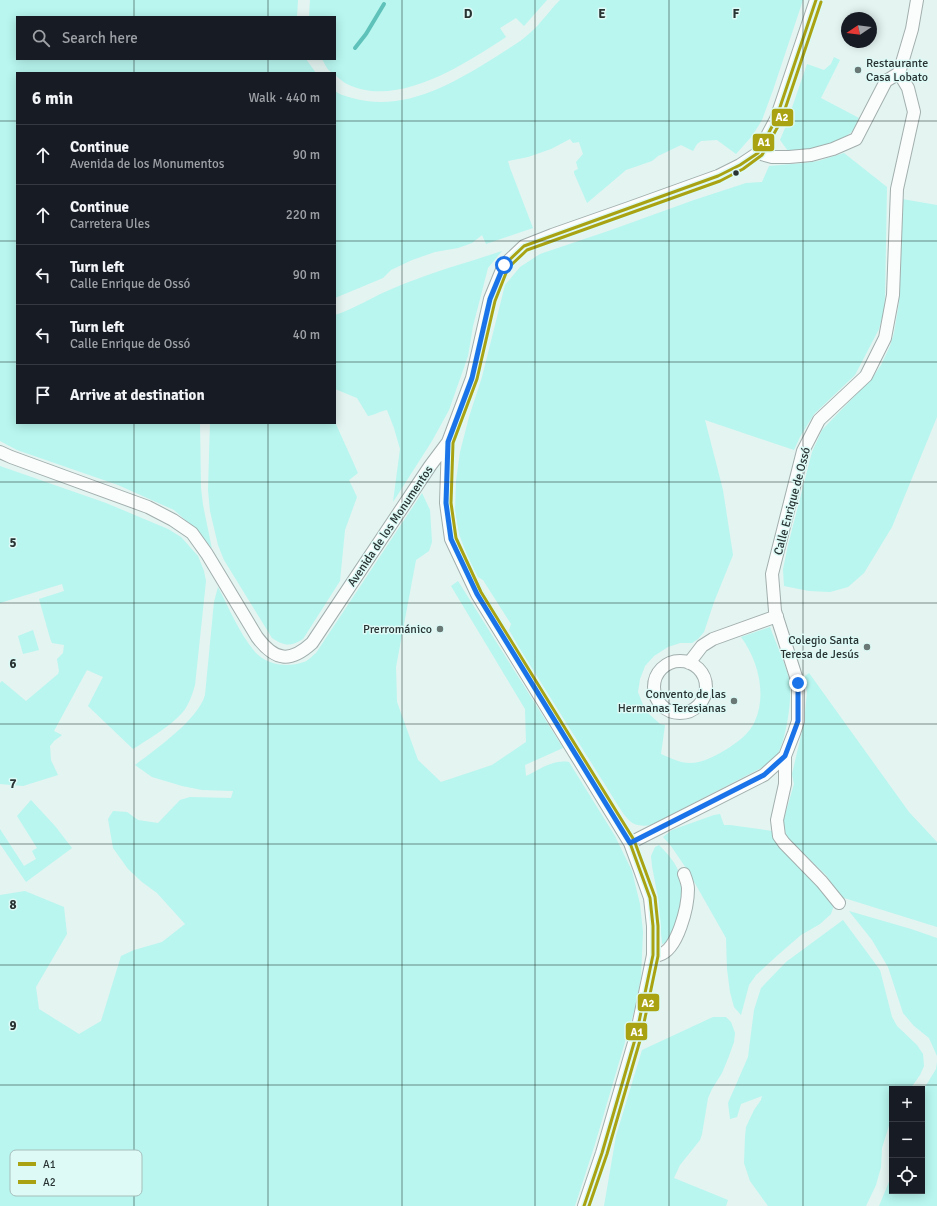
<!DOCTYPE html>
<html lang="en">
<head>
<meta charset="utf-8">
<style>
  body { margin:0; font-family:Signika,sans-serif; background:#20242c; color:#f1f3f6 }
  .controls { position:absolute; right:12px; bottom:12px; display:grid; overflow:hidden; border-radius:0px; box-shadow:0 2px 10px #0003 }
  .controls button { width:36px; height:36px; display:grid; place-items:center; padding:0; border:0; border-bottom:1px solid #363941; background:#171b24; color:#f1f3f6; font:20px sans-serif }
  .compass { position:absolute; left:841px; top:12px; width:36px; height:36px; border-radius:50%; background:#171b24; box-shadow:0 2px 10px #0003; rotate:257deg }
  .stop { position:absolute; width:12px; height:12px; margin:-9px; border:3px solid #1a73e8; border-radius:50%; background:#fff }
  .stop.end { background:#1a73e8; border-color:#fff; box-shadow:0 1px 4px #0008 }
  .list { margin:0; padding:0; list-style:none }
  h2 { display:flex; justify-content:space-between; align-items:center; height:52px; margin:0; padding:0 16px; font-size:17px }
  h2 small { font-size:13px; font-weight:400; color:#9ea1a6 }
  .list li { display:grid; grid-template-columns:26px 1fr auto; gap:12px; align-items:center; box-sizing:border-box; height:60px; padding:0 16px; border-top:1px solid #363941 }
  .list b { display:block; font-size:15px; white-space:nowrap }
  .list p { margin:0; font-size:13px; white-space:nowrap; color:#9ea1a6 }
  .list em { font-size:13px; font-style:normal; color:#9ea1a6 }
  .icon { flex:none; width:22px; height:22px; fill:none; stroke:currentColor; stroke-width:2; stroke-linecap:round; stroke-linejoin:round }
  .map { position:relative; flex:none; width:937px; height:1206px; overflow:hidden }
  .search { position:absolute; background:#171b24; box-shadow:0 2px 10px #0003; left:16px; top:16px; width:320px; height:44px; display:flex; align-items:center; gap:10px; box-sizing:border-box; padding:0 14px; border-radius:0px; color:#9ea1a6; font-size:15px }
  .panel { position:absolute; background:#171b24; box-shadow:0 2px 10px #0003; left:16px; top:72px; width:320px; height:352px; border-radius:0px }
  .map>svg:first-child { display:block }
</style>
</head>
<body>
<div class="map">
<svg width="937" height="1206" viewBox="0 0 937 1206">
  <rect width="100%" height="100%" fill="#e3f4f1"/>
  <!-- green -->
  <path fill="#b8f6ef" d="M 0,0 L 298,0 L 297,17 L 17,17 L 17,59 L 306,59 L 316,73 L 17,73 L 17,423 L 200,423 L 201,488 L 203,505 L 212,549 L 200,533 L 174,510 L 118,485 L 17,450 L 0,441 Z
    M 310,0 L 547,0 L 524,26 L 516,18 L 500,28 L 506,37 C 465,64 397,109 347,84 C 343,82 339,78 335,75 L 335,73 C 328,73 325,64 322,59 L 335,59 L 335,17 L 309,17 Z
    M 560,0 L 803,0 L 773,90 L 762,120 L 752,136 L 736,154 L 717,140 L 701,141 L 697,144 L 693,151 L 681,145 L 658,156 L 652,161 L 626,170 L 587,203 L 574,173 L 574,171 L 578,169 L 576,162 L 583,154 L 579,142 L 573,143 L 570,139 L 551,149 L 528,157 L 508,161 L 510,168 L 533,228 L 486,244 L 482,235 L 472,243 L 458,248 L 435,252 L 412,260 L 391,270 L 383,278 L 335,298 L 335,91 C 340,95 346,96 352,98 C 403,113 452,84 494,58 C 506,50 521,42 531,32 C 542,22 550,10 560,0 Z
    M 834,57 L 840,60 L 821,98 L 859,118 C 856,123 854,131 849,134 C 832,148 809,150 788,151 L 780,140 L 785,128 L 807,64 L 824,70 L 831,64 Z
    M 844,153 L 887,187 L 885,297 L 884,311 L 879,329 L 855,375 L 814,414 L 800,437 L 794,450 L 705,420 L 723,490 L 733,555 L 714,602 L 704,632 L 698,639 L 692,643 L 680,643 L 668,647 L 654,656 L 645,666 L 640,679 L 638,692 L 643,705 L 649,714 L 660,724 L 665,725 L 661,754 C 670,758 680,763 690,763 C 703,763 717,755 727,749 C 738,742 750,733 755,721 C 767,694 758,660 741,637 L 770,627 C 776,643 785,663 789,679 C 793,697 786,742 776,757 C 772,761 766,765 761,768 L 651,825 C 633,828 628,821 619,807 L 520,649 L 509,630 L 511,624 L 483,580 L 478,577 L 468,558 L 459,534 L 455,512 L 456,481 L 460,452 L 469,417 L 482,377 L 505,285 L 520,267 L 540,254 L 611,230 L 694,200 L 746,183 L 762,182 L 769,166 L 804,163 L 818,161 Z
    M 902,199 L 937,205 L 937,417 L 892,527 L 864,573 L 848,587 L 830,592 L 809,591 L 784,586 L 783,569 L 788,545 L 812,452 L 822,430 L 873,377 L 881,365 L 890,346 L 894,333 L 899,303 Z
    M 502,251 L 488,268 L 473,326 L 468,356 L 449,410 L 432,441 L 393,502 L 400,449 L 394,428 L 387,410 C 380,411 375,415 368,416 L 357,398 L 335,389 L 335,315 C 356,308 374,296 394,288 C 429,273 466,263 502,251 Z
    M 335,422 L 358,473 L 349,480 L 357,497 L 345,530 L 340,581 L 303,639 C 290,647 284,646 272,638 L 224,560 L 218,545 L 210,511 L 208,490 L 210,423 L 335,423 Z
    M 0,466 L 106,503 L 168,529 L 181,537 L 198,556 L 204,571 L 206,581 L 195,685 C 192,695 189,705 182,713 C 168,728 150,738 133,749 L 88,706 L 103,677 L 87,670 L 54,731 L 62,735 L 54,741 L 50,746 L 51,760 L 58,775 L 23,786 L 0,784 L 0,683 L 2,681 L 26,701 L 58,674 L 59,671 L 57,659 L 63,653 L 64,645 L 52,643 L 50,638 L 39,599 L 64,591 L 62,584 L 0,603 Z
    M 422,493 L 430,510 L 432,542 L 429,551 L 416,560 L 396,667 L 397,702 L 418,760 L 441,782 L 492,765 L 526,742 L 525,709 L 451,586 L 458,581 L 563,748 L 525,765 L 526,776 C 539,770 553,759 569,762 L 615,836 L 632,871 L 640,904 L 643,932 L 641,977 L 635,1008 L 595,1144 L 575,1206 L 0,1206 L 0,895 L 25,891 L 64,907 L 67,934 L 36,987 L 39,1009 L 79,1034 L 101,1021 L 121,956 L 134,950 L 162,942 L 185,924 L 157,893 L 142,882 L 128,869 L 113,848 L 108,819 L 113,811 L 127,812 L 138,820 L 158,823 L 180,800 L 190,797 L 231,798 L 233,791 L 202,790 L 182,786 L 152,777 L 135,765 C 156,749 198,720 205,695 L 214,602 L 218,587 C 229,608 239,633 255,652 C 267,665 287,668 304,662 C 308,661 312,656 316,653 Z
    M 33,630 L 39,650 L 23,654 L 18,636 Z
    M 809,673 L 909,812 L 937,842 L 937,927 L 841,897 L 826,875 L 787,838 L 783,822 L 794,784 L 792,774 L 804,723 L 807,692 L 804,677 Z
    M 31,800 L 55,826 L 72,848 L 26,882 L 0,844 L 0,829 L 24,866 L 36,859 L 32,851 L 37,848 L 17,816 Z
    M 720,814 L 724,825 L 730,825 L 772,831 L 778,844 L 816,882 L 832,903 L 833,908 L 831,914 L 820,924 L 801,935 L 779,954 L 756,975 L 749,985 L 741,1015 L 734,1007 L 730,992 L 727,969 L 726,938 L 688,871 L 671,846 L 663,837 L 672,830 L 714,815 Z
    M 659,845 C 668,854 677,864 680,876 C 685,892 681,926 670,939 C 668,942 665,943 662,944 L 658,898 L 652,866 L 651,856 L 655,847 Z
    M 849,911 L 911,929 L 937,938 L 937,1056 L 929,1038 L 914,1026 L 903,1013 L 888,967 L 872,940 Z
    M 843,920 L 880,970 L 892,1017 L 897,1026 L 917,1045 L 923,1054 L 924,1066 L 920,1075 L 910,1089 L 892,1089 L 892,1116 L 882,1148 L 881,1167 L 876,1185 L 866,1206 L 768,1206 L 750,1181 L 744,1163 L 745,1137 L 746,1127 L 754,1110 L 761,1100 L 762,1096 L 741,1104 L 737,1117 L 730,1119 L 728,1103 L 748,1057 L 754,1010 L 761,988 L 786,962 Z
    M 713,1017 L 726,1017 L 731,1022 L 735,1033 L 734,1042 L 729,1056 L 722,1073 L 712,1089 L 708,1098 L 702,1134 L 700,1140 L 680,1165 L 674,1178 L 728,1200 L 726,1206 L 604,1206 L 616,1136 L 642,1050 Z
    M 937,1062 L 937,1206 L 879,1206 L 891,1177 L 892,1170 L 892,1191 L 922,1191 L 922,1092 L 936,1069 Z"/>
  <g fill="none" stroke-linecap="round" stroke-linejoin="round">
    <!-- stream -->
    <path stroke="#5fc2ba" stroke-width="4" d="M 355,48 L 366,34 L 384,4"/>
    <!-- minor casing -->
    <g stroke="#a2afad" stroke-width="14">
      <path id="minor" d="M 758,153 L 772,157 L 789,157 L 811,155 L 833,149 L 856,139 L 886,81 L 899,73
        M 448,442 L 446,503 L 451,539 L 477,594 L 630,843 L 640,870 L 650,898 L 653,926 L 653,955 L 636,1036 L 602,1153 L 584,1206
        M 0,452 L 11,457 L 148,507 L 173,520 L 192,533 L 207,554 L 257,637 C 275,661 290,663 312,643 L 430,466 L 448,442 L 472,378 L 490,299 L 504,265 L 524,246 L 552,235 L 629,208 L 718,176 L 740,165 L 758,153 L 776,119 L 816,0
        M654 687a26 26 0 1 1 52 0a26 26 0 1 1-52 0Z
        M 689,663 L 702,646 L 713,639 L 777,616
        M 785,756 L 785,784 L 777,820 L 779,836 L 784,843 L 822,882 L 839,903
        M 630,843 L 764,775 L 785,756 L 794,733 L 798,721 L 798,683 L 775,611 L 772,574 L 803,451 L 819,420 L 866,376 L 885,338 L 893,295 L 897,189 L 914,112 L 908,88 L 899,73 L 912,29 L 917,0
        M 653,955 C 655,955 657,955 659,955 C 678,950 688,906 688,889 C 688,884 686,879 684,874"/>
    </g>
    <!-- minor -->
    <use href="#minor" stroke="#fbfdfd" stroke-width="12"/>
    <!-- bus-1 casing -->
    <g stroke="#ddfaf6" stroke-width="6">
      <path id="bus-1" d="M 584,1206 L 602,1153 L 636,1036 L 653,955 L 653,926 L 650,898 L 630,843 L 477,594 L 451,539 L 446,503 L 448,442 L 472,378 L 490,299 L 504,265 L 524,246 L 718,176 L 740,165 L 758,153 L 776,119 L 816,0"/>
    </g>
    <!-- bus-2 casing -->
    <g stroke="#ddfaf6" stroke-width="6">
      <path id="bus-2" d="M 589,1206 L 607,1154 L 641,1037 L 658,956 L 658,926 L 655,897 L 634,840 L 481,592 L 456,538 L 451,503 L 453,443 L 477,379 L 495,301 L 508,268 L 527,250 L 720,181 L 743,169 L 762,155 L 781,121 L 821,2"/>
    </g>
    <!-- bus-1 -->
    <use href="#bus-1" stroke="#a9a314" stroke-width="3"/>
    <!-- bus-2 -->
    <use href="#bus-2" stroke="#a9a314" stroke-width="3"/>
  </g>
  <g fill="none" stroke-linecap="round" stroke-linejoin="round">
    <!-- route -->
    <path stroke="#1a73e8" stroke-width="5" d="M 504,265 L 490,299 L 472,378 L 448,442 L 446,503 L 451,539 L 477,594 L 630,843 L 764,775 L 785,756 L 798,721 L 798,683"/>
  </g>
  <!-- grid -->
  <path fill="none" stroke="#283332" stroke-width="1" stroke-opacity="0.55" d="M 134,0 L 134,17M 268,0 L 268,17M 402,0 L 402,1206M 535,0 L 535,1206M 669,0 L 669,1206M 803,0 L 803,1206M 134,59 L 134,73M 268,59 L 268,73M 0,121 L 17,121M 335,121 L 937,121M 0,241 L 17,241M 335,241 L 937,241M 0,362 L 17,362M 335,362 L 937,362M 134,423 L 134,1206M 268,423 L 268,1206M 0,482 L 937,482M 0,603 L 937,603M 0,724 L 937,724M 0,844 L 937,844M 0,965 L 937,965M 0,1085 L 937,1085"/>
  <!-- markers -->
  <g fill="#697775" stroke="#ddfaf6" stroke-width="1.5">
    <circle cx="858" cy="70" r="4"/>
    <circle cx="440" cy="629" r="4"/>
    <circle cx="867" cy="647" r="4"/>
    <circle cx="734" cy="701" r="4"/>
  </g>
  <circle fill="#283332" stroke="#ddfaf6" stroke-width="1.5" cx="736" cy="173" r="3.5"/>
  <g text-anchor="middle" stroke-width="3" stroke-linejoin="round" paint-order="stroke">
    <!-- poi labels -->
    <g font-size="12" fill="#283332" stroke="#ddfaf6" text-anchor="end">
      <text x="866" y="67" text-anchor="start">Restaurante<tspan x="866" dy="14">Casa Lobato</tspan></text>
      <text x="432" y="633">Prerrománico</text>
      <text x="859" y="644">Colegio Santa<tspan x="859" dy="14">Teresa de Jesús</tspan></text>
      <text x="726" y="698">Convento de las<tspan x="726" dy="14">Hermanas Teresianas</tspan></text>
    </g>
    <!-- street labels -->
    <g font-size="12" fill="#283332" stroke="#ddfaf6">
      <text transform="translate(792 501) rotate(-75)" y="4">Calle Enrique de Ossó</text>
      <text transform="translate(390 526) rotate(-56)" y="4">Avenida de los Monumentos</text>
    </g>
  </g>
  <!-- legend -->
  <rect x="10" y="1150" width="132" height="46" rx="6" fill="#ddfaf6" stroke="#a7bebb" stroke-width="1"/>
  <rect x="18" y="1162" width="18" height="4" fill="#a9a314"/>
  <rect x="18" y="1180" width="18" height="4" fill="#a9a314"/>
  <g font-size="11" fill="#283332">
    <text x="43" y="1168">A1</text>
    <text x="43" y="1186">A2</text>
  </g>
  <g font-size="13" text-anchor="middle" font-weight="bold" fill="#283332" stroke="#ddfaf6" stroke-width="3" stroke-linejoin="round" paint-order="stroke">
    <text x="468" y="18">D</text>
    <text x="602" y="18">E</text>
    <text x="736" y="18">F</text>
    <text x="13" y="547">5</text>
    <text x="13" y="668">6</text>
    <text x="13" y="788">7</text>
    <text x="13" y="909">8</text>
    <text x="13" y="1030">9</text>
  </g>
  <g stroke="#ddfaf6" stroke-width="1.5">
    <rect x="771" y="108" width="23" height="19" rx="4" fill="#a9a314"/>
    <rect x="752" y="133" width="23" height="19" rx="4" fill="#a9a314"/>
    <rect x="637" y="993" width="23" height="19" rx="4" fill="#a9a314"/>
    <rect x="625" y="1022" width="23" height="19" rx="4" fill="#a9a314"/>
  </g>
  <g font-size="11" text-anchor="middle" font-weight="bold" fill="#fff">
    <text x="782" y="121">A2</text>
    <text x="764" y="146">A1</text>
    <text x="648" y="1007">A2</text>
    <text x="637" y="1036">A1</text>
  </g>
</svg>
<div class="controls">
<button>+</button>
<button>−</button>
<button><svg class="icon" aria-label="locate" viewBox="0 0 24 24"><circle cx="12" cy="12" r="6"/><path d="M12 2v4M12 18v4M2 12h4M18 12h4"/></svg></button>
</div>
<svg class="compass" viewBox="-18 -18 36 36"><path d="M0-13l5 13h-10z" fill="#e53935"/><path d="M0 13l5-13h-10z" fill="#9ea1a6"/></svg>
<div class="stop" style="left:504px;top:265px"></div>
<div class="stop end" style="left:798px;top:683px"></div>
<div class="search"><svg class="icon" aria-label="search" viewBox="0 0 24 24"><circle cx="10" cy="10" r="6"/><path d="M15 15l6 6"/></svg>Search here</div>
<section class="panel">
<h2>6 min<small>Walk · 440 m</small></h2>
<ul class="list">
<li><svg class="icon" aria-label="ahead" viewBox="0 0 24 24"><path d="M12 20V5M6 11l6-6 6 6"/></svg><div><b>Continue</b><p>Avenida de los Monumentos</p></div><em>90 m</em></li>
<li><svg class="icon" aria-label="ahead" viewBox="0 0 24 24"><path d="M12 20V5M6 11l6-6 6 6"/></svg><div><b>Continue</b><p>Carretera Ules</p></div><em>220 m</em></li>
<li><svg class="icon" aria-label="left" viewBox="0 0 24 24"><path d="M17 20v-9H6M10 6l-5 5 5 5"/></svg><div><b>Turn left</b><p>Calle Enrique de Ossó</p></div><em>90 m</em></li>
<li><svg class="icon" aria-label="left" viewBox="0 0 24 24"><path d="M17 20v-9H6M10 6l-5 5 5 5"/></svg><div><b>Turn left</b><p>Calle Enrique de Ossó</p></div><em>40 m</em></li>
<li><svg class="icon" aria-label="arrive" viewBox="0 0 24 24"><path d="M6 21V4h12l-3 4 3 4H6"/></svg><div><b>Arrive at destination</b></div></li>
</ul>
</section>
</div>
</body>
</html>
